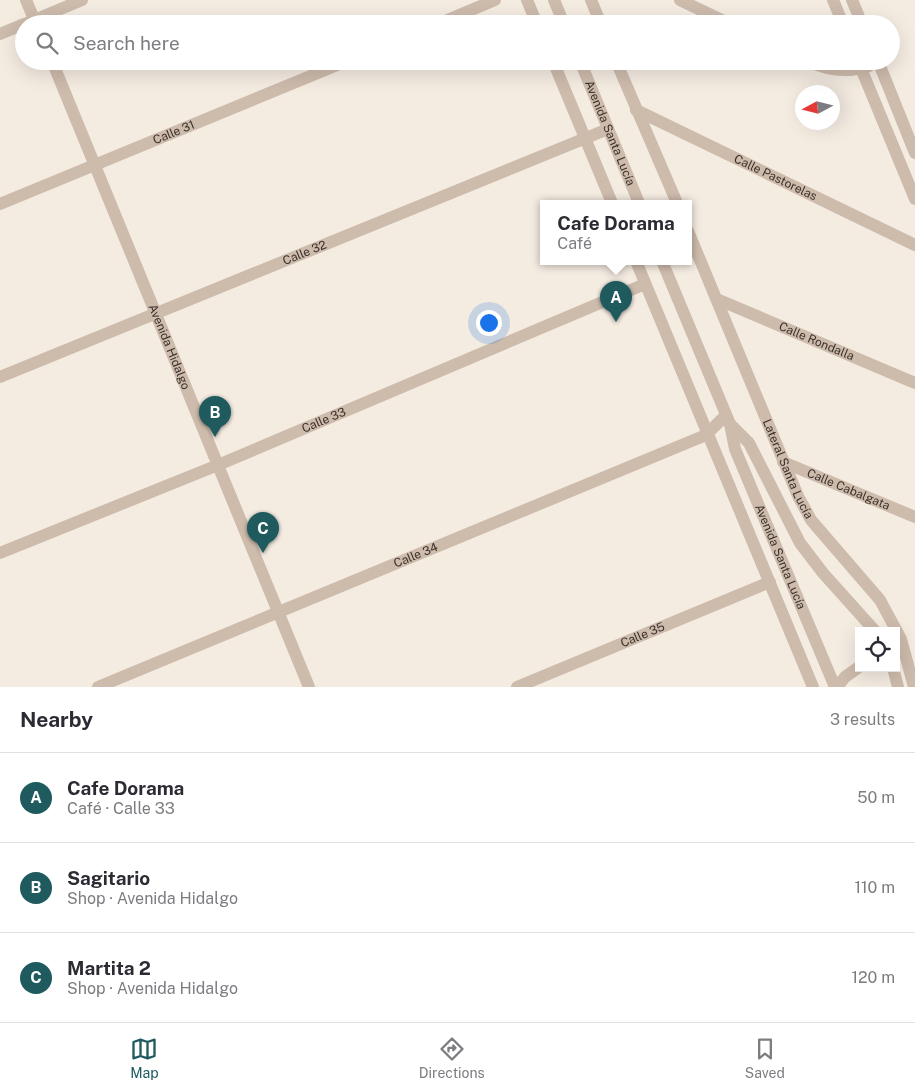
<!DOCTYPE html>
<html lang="en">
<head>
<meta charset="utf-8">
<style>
  body { margin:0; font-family:"Public Sans",sans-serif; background:#f7f7f7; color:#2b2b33 }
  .controls { position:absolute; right:15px; bottom:15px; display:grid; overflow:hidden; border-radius:0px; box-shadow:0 5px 20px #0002 }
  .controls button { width:45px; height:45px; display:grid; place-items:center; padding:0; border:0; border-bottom:1px solid #e1e1e2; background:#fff; color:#2b2b33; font:25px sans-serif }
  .compass { position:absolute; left:795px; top:85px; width:45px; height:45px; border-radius:50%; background:#fff; box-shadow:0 5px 20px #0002; rotate:263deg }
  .you { position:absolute; left:488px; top:322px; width:18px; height:18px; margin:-12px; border:4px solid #fff; border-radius:50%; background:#1a73e8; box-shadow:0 0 0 8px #1a73e833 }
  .badge { display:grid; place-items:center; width:32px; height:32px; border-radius:50%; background:#1f5a5e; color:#fff; font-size:16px; font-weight:700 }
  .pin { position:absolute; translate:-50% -41px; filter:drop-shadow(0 1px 2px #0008) }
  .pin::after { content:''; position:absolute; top:26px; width:18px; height:15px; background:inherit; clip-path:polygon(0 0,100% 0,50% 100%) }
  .popup { position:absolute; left:540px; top:200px; width:152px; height:65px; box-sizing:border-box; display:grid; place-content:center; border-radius:0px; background:#fff; filter:drop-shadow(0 1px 4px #0005); font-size:16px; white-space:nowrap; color:#7c7c81 }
  .popup b { font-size:19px; color:#2b2b33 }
  .popup::after { content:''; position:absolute; left:50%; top:100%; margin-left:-10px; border:10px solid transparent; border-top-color:#fff }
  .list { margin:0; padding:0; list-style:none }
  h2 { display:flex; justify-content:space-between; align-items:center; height:65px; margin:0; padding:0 20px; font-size:21px }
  h2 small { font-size:16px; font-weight:400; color:#7c7c81 }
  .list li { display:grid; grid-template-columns:32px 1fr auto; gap:15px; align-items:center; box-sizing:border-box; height:90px; padding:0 20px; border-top:1px solid #e1e1e2 }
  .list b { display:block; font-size:19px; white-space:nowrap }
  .list p { margin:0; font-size:16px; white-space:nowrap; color:#7c7c81 }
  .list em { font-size:16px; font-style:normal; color:#7c7c81 }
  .icon { flex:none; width:28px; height:28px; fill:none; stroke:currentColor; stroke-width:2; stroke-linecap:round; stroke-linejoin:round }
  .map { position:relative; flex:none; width:915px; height:687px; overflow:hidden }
  .search { position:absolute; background:#fff; box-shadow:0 5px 20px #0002; left:15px; right:15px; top:15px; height:55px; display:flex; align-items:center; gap:12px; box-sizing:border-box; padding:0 18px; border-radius:28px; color:#7c7c81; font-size:19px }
  .sheet { height:335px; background:#fff }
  nav { display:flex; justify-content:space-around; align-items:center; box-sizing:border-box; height:70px; border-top:1px solid #e1e1e2; background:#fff; font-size:14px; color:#7c7c81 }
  nav a { display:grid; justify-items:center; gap:2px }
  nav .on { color:#1f5a5e }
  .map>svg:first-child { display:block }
</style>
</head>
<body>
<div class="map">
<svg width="915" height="687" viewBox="0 0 915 687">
  <rect width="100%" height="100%" fill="#f4ebe1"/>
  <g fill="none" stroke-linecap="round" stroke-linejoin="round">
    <!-- minor -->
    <g stroke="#cdbbac" stroke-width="12">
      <path d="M 26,0 L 36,24"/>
      <path d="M 527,0 L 537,24"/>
      <path d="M 554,0 L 564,24"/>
      <path d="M 591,0 L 601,24"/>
      <path d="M 680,0 L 730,24"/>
      <path d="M 833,0 L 843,24"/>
      <path d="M 852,0 L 862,24"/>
      <path d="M 25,24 L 82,0"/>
      <path d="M 438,24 L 495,0"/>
      <path d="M 0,34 L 24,24"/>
      <path id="s1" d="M 52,61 L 309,687"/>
      <path d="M 553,61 L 612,203"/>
      <path id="s2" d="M 580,61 L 639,203"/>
      <path d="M 616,61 L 677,203"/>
      <path d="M 808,61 C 828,71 848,73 869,66"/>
      <path d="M 858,61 L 915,199"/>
      <path d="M 878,61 L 915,153"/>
      <path id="s3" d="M 636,110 L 915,245"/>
      <path id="s4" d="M 0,204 L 347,61"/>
      <path id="s5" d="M 688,231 L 798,496 L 811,520 L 880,600 L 901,639 L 914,687"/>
      <path d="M 636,261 L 813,687"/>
      <path id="s6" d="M 662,261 L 730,424 L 735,449 L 835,687"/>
      <path id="s7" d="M 719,300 L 915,383"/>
      <path id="s8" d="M 0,377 L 608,129"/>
      <path d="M 730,424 L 749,443 L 800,543 L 823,573 L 875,631"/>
      <path id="s9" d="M 783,462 L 915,517"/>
      <path id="s10" d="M 0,553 L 218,465 L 645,284"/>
      <path d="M 893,668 L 898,687"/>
      <path id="s11" d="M 98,687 L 706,435 L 726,415"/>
      <path id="s12" d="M 517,687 L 770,582"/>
      <path d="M 837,687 L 845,677 L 859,667"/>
    </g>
  </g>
  <g text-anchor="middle" stroke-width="4" stroke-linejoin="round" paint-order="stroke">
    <!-- street labels -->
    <g font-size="12" fill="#3b302b" stroke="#fbf5ee">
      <text dy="4" stroke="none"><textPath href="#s2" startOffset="78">Avenida Santa Lucía</textPath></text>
      <text dy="4" stroke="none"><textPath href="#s4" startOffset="188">Calle 31</textPath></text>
      <text dy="4" stroke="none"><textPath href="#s3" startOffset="155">Calle Pastorelas</textPath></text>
      <text dy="4" stroke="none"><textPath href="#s8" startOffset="329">Calle 32</textPath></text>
      <text dy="4" stroke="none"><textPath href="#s7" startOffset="106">Calle Rondalla</textPath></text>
      <text dy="4" stroke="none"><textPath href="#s1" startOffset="309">Avenida Hidalgo</textPath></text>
      <text dy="4" stroke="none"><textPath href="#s10" startOffset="350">Calle 33</textPath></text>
      <text dy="4" stroke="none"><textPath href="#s5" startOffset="258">Lateral Santa Lucía</textPath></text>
      <text dy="4" stroke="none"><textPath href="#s9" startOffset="71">Calle Cabalgata</textPath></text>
      <text dy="4" stroke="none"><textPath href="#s11" startOffset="344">Calle 34</textPath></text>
      <text dy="4" stroke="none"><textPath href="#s6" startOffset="319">Avenida Santa Lucía</textPath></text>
      <text dy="4" stroke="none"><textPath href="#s12" startOffset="136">Calle 35</textPath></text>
    </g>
  </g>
</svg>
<div class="controls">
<button><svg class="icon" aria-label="locate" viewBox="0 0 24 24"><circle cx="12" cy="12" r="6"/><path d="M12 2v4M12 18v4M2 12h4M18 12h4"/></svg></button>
</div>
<svg class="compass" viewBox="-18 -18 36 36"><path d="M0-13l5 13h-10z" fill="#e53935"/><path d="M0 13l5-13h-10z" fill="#7c7c81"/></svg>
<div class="you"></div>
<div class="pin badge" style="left:616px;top:322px">A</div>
<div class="popup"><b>Cafe Dorama</b>Café</div>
<div class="pin badge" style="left:215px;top:437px">B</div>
<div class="pin badge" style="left:263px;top:553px">C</div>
<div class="search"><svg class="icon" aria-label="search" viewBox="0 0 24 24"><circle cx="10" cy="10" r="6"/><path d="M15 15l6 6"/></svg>Search here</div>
</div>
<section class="sheet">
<h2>Nearby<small>3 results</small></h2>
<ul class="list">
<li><span class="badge">A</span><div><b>Cafe Dorama</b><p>Café · Calle 33</p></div><em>50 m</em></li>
<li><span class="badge">B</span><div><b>Sagitario</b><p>Shop · Avenida Hidalgo</p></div><em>110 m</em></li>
<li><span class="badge">C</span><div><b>Martita 2</b><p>Shop · Avenida Hidalgo</p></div><em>120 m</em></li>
</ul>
</section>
<nav>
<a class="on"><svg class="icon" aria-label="map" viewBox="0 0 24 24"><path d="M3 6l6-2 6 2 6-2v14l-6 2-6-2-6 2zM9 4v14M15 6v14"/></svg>Map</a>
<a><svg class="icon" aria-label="directions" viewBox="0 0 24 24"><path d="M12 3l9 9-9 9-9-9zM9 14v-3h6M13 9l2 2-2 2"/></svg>Directions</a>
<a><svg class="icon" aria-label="saved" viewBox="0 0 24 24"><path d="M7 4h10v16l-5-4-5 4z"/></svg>Saved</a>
</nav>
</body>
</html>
